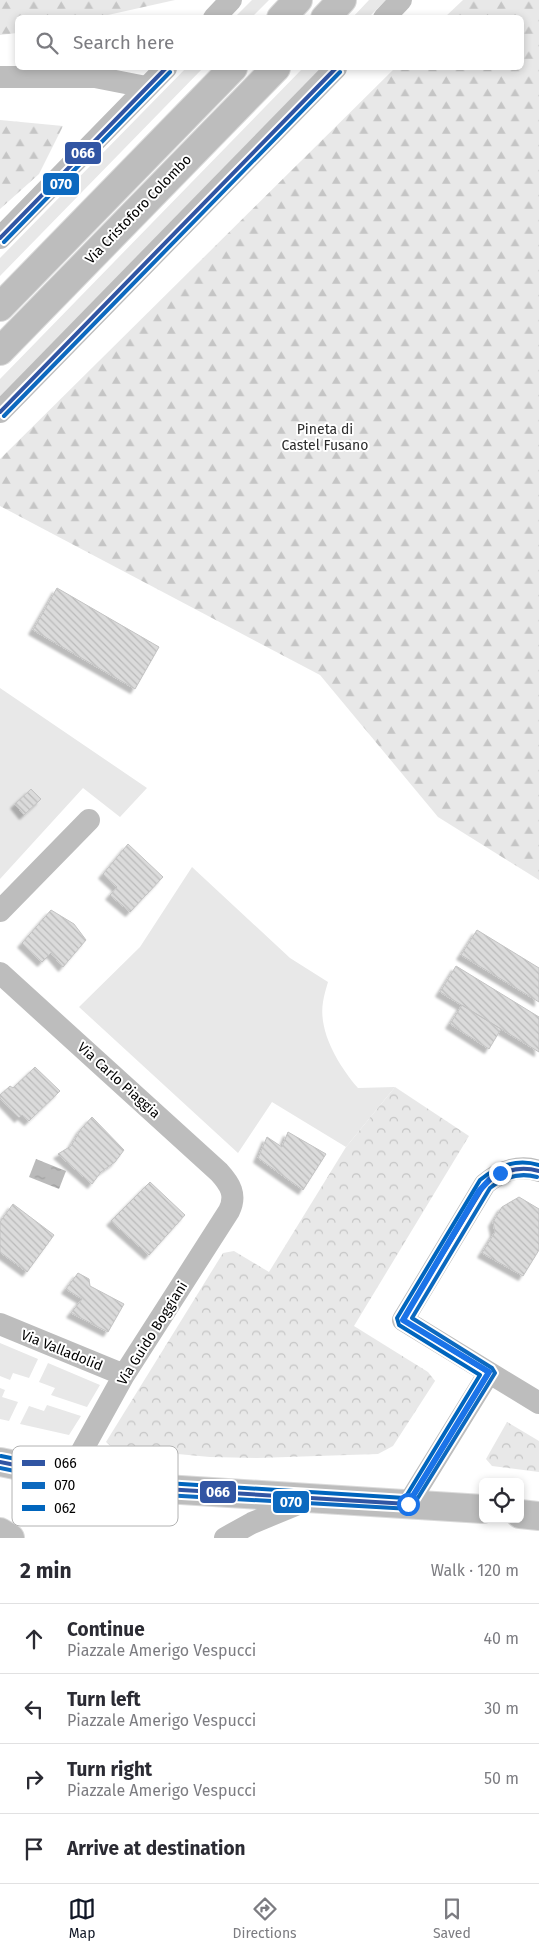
<!DOCTYPE html>
<html lang="en">
<head>
<meta charset="utf-8">
<style>
  body { margin:0; font-family:"Fira Sans",sans-serif; background:#f2f2f3; color:#2b2b33 }
  .controls { position:absolute; right:15px; bottom:15px; display:grid; overflow:hidden; border-radius:8px; box-shadow:0 2px 8px #0003 }
  .controls button { width:45px; height:45px; display:grid; place-items:center; padding:0; border:0; border-bottom:1px solid #e1e1e2; background:#fff; color:#2b2b33; font:25px sans-serif }
  .stop { position:absolute; width:15px; height:15px; margin:-11px; border:4px solid #1a73e8; border-radius:50%; background:#fff }
  .stop.end { background:#1a73e8; border-color:#fff; box-shadow:0 1px 5px #0008 }
  .list { margin:0; padding:0; list-style:none }
  h2 { display:flex; justify-content:space-between; align-items:center; height:65px; margin:0; padding:0 20px; font-size:21px }
  h2 small { font-size:16px; font-weight:400; color:#7c7c81 }
  .list li { display:grid; grid-template-columns:32px 1fr auto; gap:15px; align-items:center; box-sizing:border-box; height:70px; padding:0 20px; border-top:1px solid #e1e1e2 }
  .list b { display:block; font-size:19px; white-space:nowrap }
  .list p { margin:0; font-size:16px; white-space:nowrap; color:#7c7c81 }
  .list em { font-size:16px; font-style:normal; color:#7c7c81 }
  .icon { flex:none; width:28px; height:28px; fill:none; stroke:currentColor; stroke-width:2; stroke-linecap:round; stroke-linejoin:round }
  .map { position:relative; flex:none; width:539px; height:1538px; overflow:hidden }
  .search { position:absolute; background:#fff; box-shadow:0 2px 8px #0003; left:15px; right:15px; top:15px; height:55px; display:flex; align-items:center; gap:12px; box-sizing:border-box; padding:0 18px; border-radius:8px; color:#7c7c81; font-size:19px }
  .sheet { height:345px; background:#fff }
  nav { display:flex; justify-content:space-around; align-items:center; box-sizing:border-box; height:70px; border-top:1px solid #e1e1e2; background:#fff; font-size:14px; color:#7c7c81 }
  nav a { display:grid; justify-items:center; gap:2px }
  nav .on { color:#111827 }
  .map>svg:first-child { display:block }
</style>
</head>
<body>
<div class="map">
<svg width="539" height="1538" viewBox="0 0 539 1538">
  <defs>
    <pattern id="forest-firs" width="22" height="20" patternUnits="userSpaceOnUse" patternTransform="scale(1.25)"><rect width="22" height="20" fill="#e8e8e8"/><path d="M5 1l3.5 6h-7zM16 11l3.5 6h-7z" fill="#c5c5c5"/></pattern>
    <pattern id="park-crowns" width="20" height="18" patternUnits="userSpaceOnUse" patternTransform="scale(1.25)"><rect width="20" height="18" fill="#e8e8e8"/><path d="M2 6a3 3 0 1 1 6 0M12 15a3 3 0 1 1 6 0" fill="none" stroke="#c5c5c5"/></pattern>
    <pattern id="water-ripples" width="26" height="14" patternUnits="userSpaceOnUse" patternTransform="scale(1.25)"><rect width="26" height="14" fill="#bababa"/><path d="M2 4q2-2 4 0t4 0M15 11q2-2 4 0t4 0" fill="none" stroke="#9e9e9e"/></pattern>
    <pattern id="building-back-hatch" width="6" height="6" patternUnits="userSpaceOnUse" patternTransform="scale(1.25)"><rect width="6" height="6" fill="#dbdbdb"/><path d="M-1 5l2 2M0 0l6 6M5-1l2 2" fill="none" stroke="#bababa"/></pattern>
    <filter id="shadow"><feDropShadow dx="-4.5" dy="4.5" stdDeviation="1" flood-color="#0004"/></filter>
  </defs>
  <rect width="100%" height="100%" fill="#fff"/>
  <!-- green -->
  <path fill="#e8e8e8" d="M 252,0 L 269,0 L 252,17 L 235,17 Z
    M 369,0 L 386,0 L 369,17 L 352,18 Z
    M 186,68 L 203,68 L 0,276 L 0,258 Z
    M 303,68 L 321,68 L 0,397 L 0,379 Z
    M 0,688 L 147,788 L 120,817 L 83,788 L 0,879 Z
    M 192,867 L 290,958 L 328,982 C 326,989 324,995 323,1002 C 318,1032 339,1066 358,1088 L 395,1087 L 346,1147 L 272,1102 L 238,1153 L 79,1007 L 140,947 Z
    M 0,1343 L 38,1359 L 29,1378 L 13,1373 L 10,1380 L 0,1376 Z
    M 48,1363 L 100,1385 L 87,1407 L 51,1395 L 55,1388 L 39,1382 Z
    M 0,1388 L 5,1390 L 2,1397 L 18,1402 L 9,1421 L 0,1419 Z
    M 47,1405 L 81,1416 L 69,1435 L 20,1424 L 29,1406 L 44,1411 Z"/>
  <!-- forest -->
  <path fill="url(#forest-firs)" d="M 0,0 L 175,0 L 99,17 L 18,18 L 17,33 L 0,35 Z
    M 463,0 L 539,0 L 539,880 L 438,817 L 320,675 L 0,506 L 0,459 L 395,68 L 522,68 L 522,18 L 445,17 Z
    M 0,120 L 63,126 L 39,174 L 0,209 Z"/>
  <!-- park -->
  <path fill="url(#park-crowns)" d="M 395,1087 L 469,1136 L 354,1326 L 428,1372 L 435,1381 L 393,1446 L 378,1454 L 257,1458 L 210,1457 L 113,1448 L 106,1442 L 223,1253 L 234,1251 L 269,1272 L 346,1147 Z
    M 507,1422 L 539,1441 L 539,1472 L 492,1466 L 486,1459 Z"/>
  <!-- water -->
  <path fill="url(#water-ripples)" d="M 36,1159 L 66,1171 L 59,1189 L 29,1177 Z"/>
  <!-- building -->
  <path fill="url(#building-back-hatch)" stroke="#c3c3c3" filter="url(#shadow)" d="M 57,588 L 159,647 L 135,689 L 33,630 Z
    M 31,789 L 41,799 L 24,815 L 15,804 Z
    M 128,844 L 163,877 L 130,912 L 110,895 L 117,887 L 103,874 Z
    M 51,910 L 74,924 L 86,940 L 63,967 L 51,953 L 42,962 L 22,943 Z
    M 477,930 L 539,968 L 539,1002 L 461,955 Z
    M 456,966 L 539,1017 L 539,1052 L 440,992 Z
    M 462,1005 L 501,1029 L 489,1049 L 450,1024 Z
    M 35,1067 L 60,1091 L 29,1121 L 22,1115 L 19,1118 L 0,1098 L 0,1095 L 10,1086 L 13,1088 Z
    M 92,1117 L 124,1150 L 115,1162 L 101,1172 L 92,1184 L 58,1154 L 71,1146 L 81,1129 Z
    M 288,1132 L 326,1154 L 303,1190 L 258,1158 L 267,1137 L 282,1147 Z
    M 150,1182 L 185,1215 L 149,1255 L 111,1221 Z
    M 519,1197 L 539,1209 L 539,1250 L 523,1276 L 482,1253 L 495,1232 L 493,1222 L 502,1207 Z
    M 13,1204 L 54,1235 L 27,1272 L 0,1252 L 0,1222 Z
    M 78,1273 L 89,1279 L 90,1286 L 124,1304 L 108,1332 L 71,1313 L 82,1299 L 66,1289 Z"/>
  <g fill="none" stroke-linecap="round" stroke-linejoin="round">
    <!-- major casing -->
    <g stroke="#dbdbdb" stroke-width="30">
      <path id="major" d="M 281,18 L 298,0
        M 325,18 L 342,0
        M 0,307 L 233,68
        M 0,351 L 276,68
        M 0,1462 L 74,1477 L 165,1489 L 483,1509
        M 520,1514 L 539,1516
        M 0,1532 L 10,1538"/>
    </g>
    <!-- minor -->
    <path stroke="#bdbdbd" stroke-width="22" d="M 214,18 L 231,0
      M 384,18 L 401,0
      M 0,77 L 95,77 L 146,87
      M 0,238 L 166,68
      M 0,412 L 336,68
      M 0,911 L 89,820
      M 0,973 L 219,1172 C 230,1184 237,1195 229,1211 L 124,1375 L 68,1476
      M 539,1171 C 520,1164 500,1171 485,1184 L 403,1320 L 539,1403
      M 0,1324 L 124,1375
      M 408,1504 L 489,1373
      M 225,1538 L 252,1523 L 310,1499"/>
    <!-- major -->
    <use href="#major" stroke="#bdbdbd" stroke-width="28"/>
    <!-- bus-1 casing -->
    <g stroke="#fff" stroke-width="8">
      <path id="bus-1" d="M 0,238 L 166,68
        M 0,412 L 336,68
        M 0,1462 L 74,1477 L 165,1489 L 408,1504 L 489,1373 L 403,1320 L 485,1184 C 501,1171 519,1165 539,1171"/>
    </g>
    <!-- bus-2 casing -->
    <g stroke="#fff" stroke-width="8">
      <path id="bus-2" d="M 4,242 L 170,72
        M 4,416 L 340,72
        M 0,1468 L 73,1483 L 164,1495 L 411,1509 L 495,1373 L 492,1368 L 412,1318 L 490,1188 C 504,1177 519,1172 537,1177"/>
    </g>
    <!-- bus-3 casing -->
    <g stroke="#fff" stroke-width="8">
      <path id="bus-3" d="M 1,1456 L 75,1471 L 166,1483 L 405,1498 L 480,1375 L 399,1325 L 397,1318 L 480,1180 C 497,1166 517,1158 539,1165"/>
    </g>
    <!-- bus-1 -->
    <use href="#bus-1" stroke="#3155a3" stroke-width="4"/>
    <!-- bus-2 -->
    <use href="#bus-2" stroke="#0c69bf" stroke-width="4"/>
    <!-- bus-3 -->
    <use href="#bus-3" stroke="#0065bd" stroke-width="4"/>
  </g>
  <g fill="none" stroke-linecap="round" stroke-linejoin="round">
    <!-- route -->
    <path stroke="#1a73e8" stroke-width="6" d="M 408,1504 L 489,1372 L 403,1320 L 479,1191 L 491,1178 L 500,1173"/>
  </g>
  <g text-anchor="middle" stroke-width="4" stroke-linejoin="round" paint-order="stroke">
    <!-- street labels -->
    <g font-size="14" fill="#000" stroke="#fff">
      <text transform="translate(138 209) rotate(-46)" y="5">Via Cristoforo Colombo</text>
      <text transform="translate(119 1080) rotate(42)" y="5">Via Carlo Piaggia</text>
      <text transform="translate(152 1333) rotate(-58)" y="5">Via Guido Boggiani</text>
      <text transform="translate(62 1350) rotate(22)" y="5">Via Valladolid</text>
    </g>
    <!-- park labels -->
    <g font-size="14" fill="#2c2c2c" stroke="#fff">
      <text x="325" y="434">Pineta di<tspan x="325" dy="16">Castel Fusano</tspan></text>
    </g>
  </g>
  <!-- legend -->
  <rect x="12" y="1446" width="166" height="80" rx="8" fill="#fff" stroke="#b2b2b2" stroke-width="1"/>
  <rect x="22" y="1460" width="23" height="6" fill="#3155a3"/>
  <rect x="22" y="1482" width="23" height="7" fill="#0c69bf"/>
  <rect x="22" y="1505" width="23" height="6" fill="#0065bd"/>
  <g font-size="14" fill="#000">
    <text x="54" y="1468">066</text>
    <text x="54" y="1490">070</text>
    <text x="54" y="1513">062</text>
  </g>
  <g stroke="#fff" stroke-width="2">
    <rect x="64" y="141" width="38" height="24" rx="5" fill="#3155a3"/>
    <rect x="42" y="172" width="38" height="24" rx="5" fill="#0c69bf"/>
    <rect x="199" y="1480" width="38" height="24" rx="5" fill="#3155a3"/>
    <rect x="272" y="1490" width="38" height="24" rx="5" fill="#0c69bf"/>
  </g>
  <g font-size="14" text-anchor="middle" font-weight="bold" fill="#fff">
    <text x="83" y="158">066</text>
    <text x="61" y="189">070</text>
    <text x="218" y="1497">066</text>
    <text x="291" y="1507">070</text>
  </g>
</svg>
<div class="controls">
<button><svg class="icon" aria-label="locate" viewBox="0 0 24 24"><circle cx="12" cy="12" r="6"/><path d="M12 2v4M12 18v4M2 12h4M18 12h4"/></svg></button>
</div>
<div class="stop" style="left:408px;top:1504px"></div>
<div class="stop end" style="left:500px;top:1173px"></div>
<div class="search"><svg class="icon" aria-label="search" viewBox="0 0 24 24"><circle cx="10" cy="10" r="6"/><path d="M15 15l6 6"/></svg>Search here</div>
</div>
<section class="sheet">
<h2>2 min<small>Walk · 120 m</small></h2>
<ul class="list">
<li><svg class="icon" aria-label="ahead" viewBox="0 0 24 24"><path d="M12 20V5M6 11l6-6 6 6"/></svg><div><b>Continue</b><p>Piazzale Amerigo Vespucci</p></div><em>40 m</em></li>
<li><svg class="icon" aria-label="left" viewBox="0 0 24 24"><path d="M17 20v-9H6M10 6l-5 5 5 5"/></svg><div><b>Turn left</b><p>Piazzale Amerigo Vespucci</p></div><em>30 m</em></li>
<li><svg class="icon" aria-label="right" viewBox="0 0 24 24"><path d="M7 20v-9h11M14 6l5 5-5 5"/></svg><div><b>Turn right</b><p>Piazzale Amerigo Vespucci</p></div><em>50 m</em></li>
<li><svg class="icon" aria-label="arrive" viewBox="0 0 24 24"><path d="M6 21V4h12l-3 4 3 4H6"/></svg><div><b>Arrive at destination</b></div></li>
</ul>
</section>
<nav>
<a class="on"><svg class="icon" aria-label="map" viewBox="0 0 24 24"><path d="M3 6l6-2 6 2 6-2v14l-6 2-6-2-6 2zM9 4v14M15 6v14"/></svg>Map</a>
<a><svg class="icon" aria-label="directions" viewBox="0 0 24 24"><path d="M12 3l9 9-9 9-9-9zM9 14v-3h6M13 9l2 2-2 2"/></svg>Directions</a>
<a><svg class="icon" aria-label="saved" viewBox="0 0 24 24"><path d="M7 4h10v16l-5-4-5 4z"/></svg>Saved</a>
</nav>
</body>
</html>
